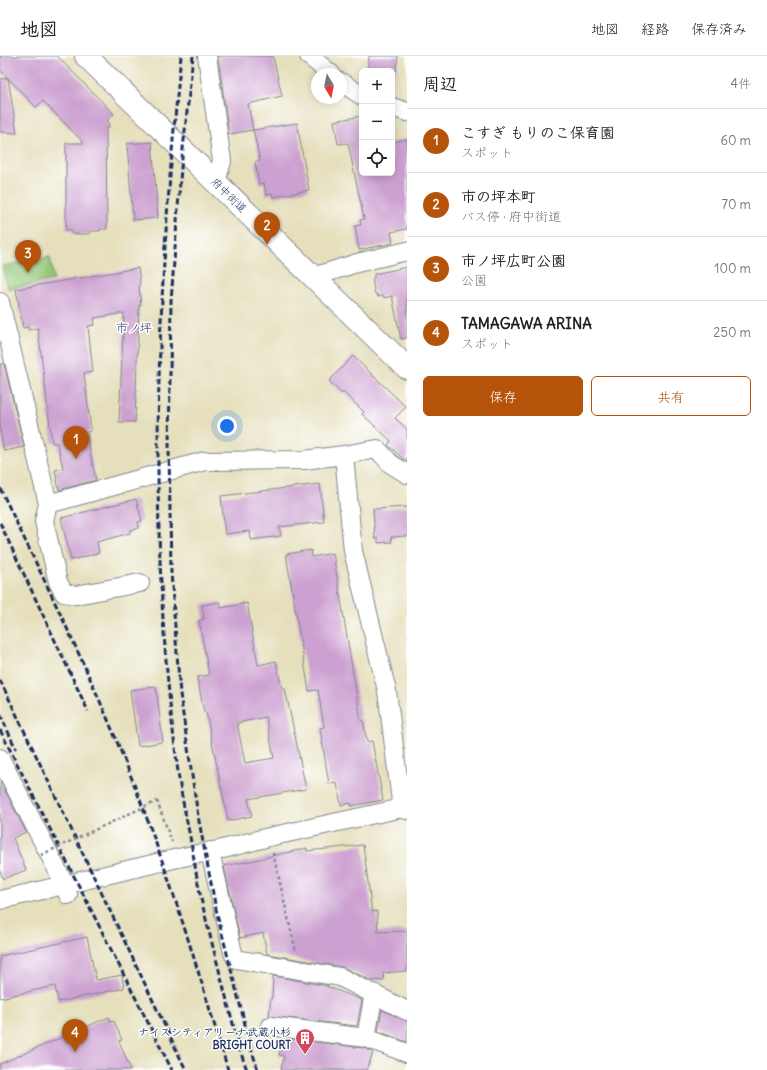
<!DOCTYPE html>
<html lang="ja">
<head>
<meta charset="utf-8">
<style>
  body { margin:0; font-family:Delius,"Klee One",sans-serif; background:#f6f6f6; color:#202124 }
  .controls { position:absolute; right:12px; top:12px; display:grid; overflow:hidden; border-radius:6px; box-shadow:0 2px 10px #0003 }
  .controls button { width:36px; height:36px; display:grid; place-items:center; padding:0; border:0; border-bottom:1px solid #e0e0e0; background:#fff; color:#202124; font:20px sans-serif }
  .compass { position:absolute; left:311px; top:12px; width:36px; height:36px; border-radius:50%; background:#fff; box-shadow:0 2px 10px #0003; rotate:170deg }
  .you { position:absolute; left:227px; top:370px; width:14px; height:14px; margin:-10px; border:3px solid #fff; border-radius:50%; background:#1a73e8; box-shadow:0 0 0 6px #1a73e833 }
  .badge { display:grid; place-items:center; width:26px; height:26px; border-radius:50%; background:#b45309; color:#fff; font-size:13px; font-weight:700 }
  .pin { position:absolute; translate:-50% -33px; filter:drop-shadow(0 1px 2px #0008) }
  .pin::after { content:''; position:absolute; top:21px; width:14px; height:12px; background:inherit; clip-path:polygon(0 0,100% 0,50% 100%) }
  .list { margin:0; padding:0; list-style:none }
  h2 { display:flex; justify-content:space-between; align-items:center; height:52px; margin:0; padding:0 16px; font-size:17px }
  h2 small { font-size:13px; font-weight:400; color:#757577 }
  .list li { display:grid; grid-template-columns:26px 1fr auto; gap:12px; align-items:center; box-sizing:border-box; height:64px; padding:0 16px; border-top:1px solid #e0e0e0 }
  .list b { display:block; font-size:15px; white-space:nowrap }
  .list p { margin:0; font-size:13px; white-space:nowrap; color:#757577 }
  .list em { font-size:13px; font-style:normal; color:#757577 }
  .actions { display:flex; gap:8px; padding:12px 16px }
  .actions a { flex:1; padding:9px 0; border:1px solid #b45309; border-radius:6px; text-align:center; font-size:14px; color:#b45309 }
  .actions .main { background:#b45309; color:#fff }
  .icon { flex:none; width:22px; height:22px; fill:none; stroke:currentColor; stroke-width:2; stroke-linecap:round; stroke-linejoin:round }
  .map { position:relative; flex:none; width:407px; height:1014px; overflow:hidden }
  header { display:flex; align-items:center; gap:24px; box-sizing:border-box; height:56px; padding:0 20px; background:#fff; border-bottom:1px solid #e0e0e0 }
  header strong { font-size:19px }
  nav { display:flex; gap:22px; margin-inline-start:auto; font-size:14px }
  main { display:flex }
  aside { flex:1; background:#fff }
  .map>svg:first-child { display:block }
</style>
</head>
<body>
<header>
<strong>地図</strong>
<nav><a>地図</a><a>経路</a><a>保存済み</a></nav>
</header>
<main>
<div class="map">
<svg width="407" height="1014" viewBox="0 0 407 1014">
  <rect width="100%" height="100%" fill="#fff"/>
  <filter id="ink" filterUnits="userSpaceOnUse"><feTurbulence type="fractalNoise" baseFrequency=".025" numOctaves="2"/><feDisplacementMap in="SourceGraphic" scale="8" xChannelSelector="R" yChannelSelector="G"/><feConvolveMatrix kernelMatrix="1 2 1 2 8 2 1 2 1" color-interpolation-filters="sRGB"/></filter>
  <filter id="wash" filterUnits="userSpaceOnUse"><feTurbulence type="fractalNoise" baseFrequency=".012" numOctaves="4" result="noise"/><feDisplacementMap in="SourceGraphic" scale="16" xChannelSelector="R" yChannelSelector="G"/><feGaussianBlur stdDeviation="0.9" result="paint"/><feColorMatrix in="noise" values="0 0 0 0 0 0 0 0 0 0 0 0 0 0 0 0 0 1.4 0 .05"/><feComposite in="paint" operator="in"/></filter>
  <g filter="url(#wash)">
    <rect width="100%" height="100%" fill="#e5dfbb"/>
    <!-- green -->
    <path fill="#93c677" stroke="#577a6a" d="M 50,201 L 54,224 L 8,233 L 2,210 Z"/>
    <g id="blocks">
      <!-- building -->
      <path fill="#cca0d0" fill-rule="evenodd" d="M 0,0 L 57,0 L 114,58 L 108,63 L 109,72 L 106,72 L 107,173 L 100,173 L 100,175 L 90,175 L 90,178 L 72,178 L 72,174 L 66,174 L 66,87 L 84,87 L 43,45 L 36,51 L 0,14 Z
        M 218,0 L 273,0 L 282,40 L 248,48 L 253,74 L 229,78 Z
        M 369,0 L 398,0 L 396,15 L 367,15 Z
        M 8,22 L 17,77 L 0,76 L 0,23 Z
        M 362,60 L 362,117 L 392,117 L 392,86 L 407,83 L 407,173 L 391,176 L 393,187 L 359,194 L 355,170 L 361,169 L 360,164 L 364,163 L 348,87 L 338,88 L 334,65 Z
        M 297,67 L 309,134 L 273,141 L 272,138 L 266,139 L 264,127 L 259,128 L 255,106 L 260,105 L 253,74 Z
        M 152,86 L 158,162 L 133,164 L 127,88 Z
        M 407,211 L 407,282 L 401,283 L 392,240 L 384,242 L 384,240 L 378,241 L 377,238 L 375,238 L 372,223 L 374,222 L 374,218 Z
        M 138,212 L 140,225 L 139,230 L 141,249 L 139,249 L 135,366 L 119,366 L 124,257 L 94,262 L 95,269 L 88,270 L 93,316 L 84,317 L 91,375 L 87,376 L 89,391 L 96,424 L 59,434 L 55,414 L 63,412 L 57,387 L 52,387 L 38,272 L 28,274 L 28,271 L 23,272 L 16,233 Z
        M 353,300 L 406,351 L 395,362 L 407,373 L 407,406 L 388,389 L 391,385 L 362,358 L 364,356 L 343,336 L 342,338 L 329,325 Z
        M 0,308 L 4,308 L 24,391 L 4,395 L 0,374 Z
        M 320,428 L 324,466 L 279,471 L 281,480 L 251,484 L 250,475 L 225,478 L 221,440 Z
        M 136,443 L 142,465 L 138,466 L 139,472 L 130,474 L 130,477 L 97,486 L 99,497 L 71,504 L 61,462 Z
        M 407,451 L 407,480 L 391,481 L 392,486 L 378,487 L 378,482 L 375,483 L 373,453 Z
        M 311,494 L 312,501 L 333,497 L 361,665 L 363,664 L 367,686 L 372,685 L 383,744 L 351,750 L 351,747 L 341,749 L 337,727 L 329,728 L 320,672 L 324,671 L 318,634 L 309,635 L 286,498 Z
        M 220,546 L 221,552 L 247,547 L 258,609 L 276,605 L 282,633 L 285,632 L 306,733 L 248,743 L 252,760 L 228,765 L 206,656 L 204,656 L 197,621 L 209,619 L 199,564 L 204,563 L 202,549 ZM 266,661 L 274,702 L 245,707 L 237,667 Z
        M 156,631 L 163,686 L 138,690 L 130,634 Z
        M 0,725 L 26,776 L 13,782 L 26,814 L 3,823 L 0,815 Z
        M 363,789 L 372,856 L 377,855 L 378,876 L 407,875 L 407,915 L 383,917 L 384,924 L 372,925 L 342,911 L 267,898 L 263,877 L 240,882 L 224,810 L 250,805 L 307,792 L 307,795 Z
        M 87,881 L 96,924 L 122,919 L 124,932 L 58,946 L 55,930 L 0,942 L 0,900 Z
        M 273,920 L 328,930 L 326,930 L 362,944 L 357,970 L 269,960 L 271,942 L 272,942 Z
        M 382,954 L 407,965 L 407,986 L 378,975 Z
        M 109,961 L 111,966 L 114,965 L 122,984 L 119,985 L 131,1014 L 0,1014 L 0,1008 Z
        M 283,982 L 364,992 L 373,996 L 367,1014 L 281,1014 L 284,1000 L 279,999 Z"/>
    </g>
  </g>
  <g filter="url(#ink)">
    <use href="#blocks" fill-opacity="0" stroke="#80878c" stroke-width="1"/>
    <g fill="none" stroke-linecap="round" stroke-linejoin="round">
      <!-- minor casing -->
      <g stroke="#80878c" stroke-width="20">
        <path id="minor" d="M 207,0 L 222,105 L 216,126
          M 309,0 L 331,18
          M 341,26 L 362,40
          M 392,51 L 407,56
          M 313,221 L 357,207 L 407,195
          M 0,246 L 48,448 L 44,465 L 58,526 L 64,537 L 76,539 L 140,527
          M 344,399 L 353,495 L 387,635 L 402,753 L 407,754
          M 48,448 L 205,405 L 304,404 L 344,399 L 377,393 L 391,408 L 407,418
          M 0,702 L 65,829 L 68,839
          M 210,795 L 233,897 L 236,903 L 340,921 L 407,955
          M 0,844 L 178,802 L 223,793 L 269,781 L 407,751
          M 374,937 L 366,982 L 407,997
          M 271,970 L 366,982"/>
      </g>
      <!-- highway casing -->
      <g stroke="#80878c" stroke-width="24">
        <path id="highway" d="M 86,0 L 407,312"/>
      </g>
      <!-- path -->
      <path stroke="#80878c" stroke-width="2.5" stroke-dasharray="3 3" stroke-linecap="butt" d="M 157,745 L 172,786
        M 273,797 L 296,896"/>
      <!-- minor -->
      <use href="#minor" stroke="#fff" stroke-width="18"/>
      <!-- highway -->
      <use href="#highway" stroke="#fff" stroke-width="22"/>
      <!-- rail -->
      <path stroke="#1b2f5e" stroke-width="3" stroke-dasharray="6 3" stroke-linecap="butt" d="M 181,0 C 157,235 146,472 177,707 C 179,729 184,750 188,771 C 194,799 197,828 204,855 C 215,901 228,946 239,992 L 247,1014
        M 193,0 L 181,112 L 171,245 L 169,394 L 171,516 L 180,638 L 198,760 L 217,858 L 251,992 L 258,1014
        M 0,432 C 42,520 86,608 122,698 C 164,801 196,907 228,1014
        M 0,467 L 88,655
        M 0,624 L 186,1014
        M 0,658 L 16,693
        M 0,674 L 172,1014"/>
      <!-- path-bridge -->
      <path stroke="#80878c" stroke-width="2.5" stroke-dasharray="3 3" stroke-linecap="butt" d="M 41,799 L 157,745"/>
    </g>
  </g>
  <!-- icons -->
  <defs>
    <g id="building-pin" transform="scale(1)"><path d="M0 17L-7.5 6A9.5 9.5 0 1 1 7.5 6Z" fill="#d1495b" stroke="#fff"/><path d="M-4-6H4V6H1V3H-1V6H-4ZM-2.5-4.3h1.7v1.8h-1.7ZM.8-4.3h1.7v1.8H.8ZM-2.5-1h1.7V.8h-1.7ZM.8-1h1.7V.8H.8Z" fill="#fff"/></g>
  </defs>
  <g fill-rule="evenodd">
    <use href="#building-pin" x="305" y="982"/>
  </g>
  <g text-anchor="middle" stroke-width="3" stroke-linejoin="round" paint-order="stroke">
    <!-- street labels -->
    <g font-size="11" fill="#1b2f5e" stroke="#fff">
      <text transform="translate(229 139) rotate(44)" y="4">府中街道</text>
    </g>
    <!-- poi labels -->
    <g font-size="11" font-weight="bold" fill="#1b2f5e" stroke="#fff" text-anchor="end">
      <text x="291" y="980">ナイスシティアリーナ武蔵小杉<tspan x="291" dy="13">BRIGHT COURT</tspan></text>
    </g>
    <!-- neighbourhood labels -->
    <g font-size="12" font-weight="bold" fill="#595786" stroke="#fff">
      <text x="134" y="276">市ノ坪</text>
    </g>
  </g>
</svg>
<div class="controls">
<button>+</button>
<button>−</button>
<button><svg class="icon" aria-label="locate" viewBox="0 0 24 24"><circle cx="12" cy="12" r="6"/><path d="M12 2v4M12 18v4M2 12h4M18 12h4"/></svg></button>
</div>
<svg class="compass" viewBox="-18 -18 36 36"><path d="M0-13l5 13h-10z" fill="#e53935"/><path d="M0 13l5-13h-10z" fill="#757577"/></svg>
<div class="you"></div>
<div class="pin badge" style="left:76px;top:403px">1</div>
<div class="pin badge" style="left:267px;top:189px">2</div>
<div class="pin badge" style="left:28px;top:217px">3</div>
<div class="pin badge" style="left:75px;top:996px">4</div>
</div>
<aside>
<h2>周辺<small>4件</small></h2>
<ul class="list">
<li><span class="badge">1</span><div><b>こすぎ もりのこ保育園</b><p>スポット</p></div><em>60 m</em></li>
<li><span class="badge">2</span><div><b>市の坪本町</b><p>バス停 · 府中街道</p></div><em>70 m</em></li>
<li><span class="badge">3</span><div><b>市ノ坪広町公園</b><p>公園</p></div><em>100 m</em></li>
<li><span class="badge">4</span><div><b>TAMAGAWA ARINA</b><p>スポット</p></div><em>250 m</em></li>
</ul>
<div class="actions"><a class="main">保存</a><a>共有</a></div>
</aside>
</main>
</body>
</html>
